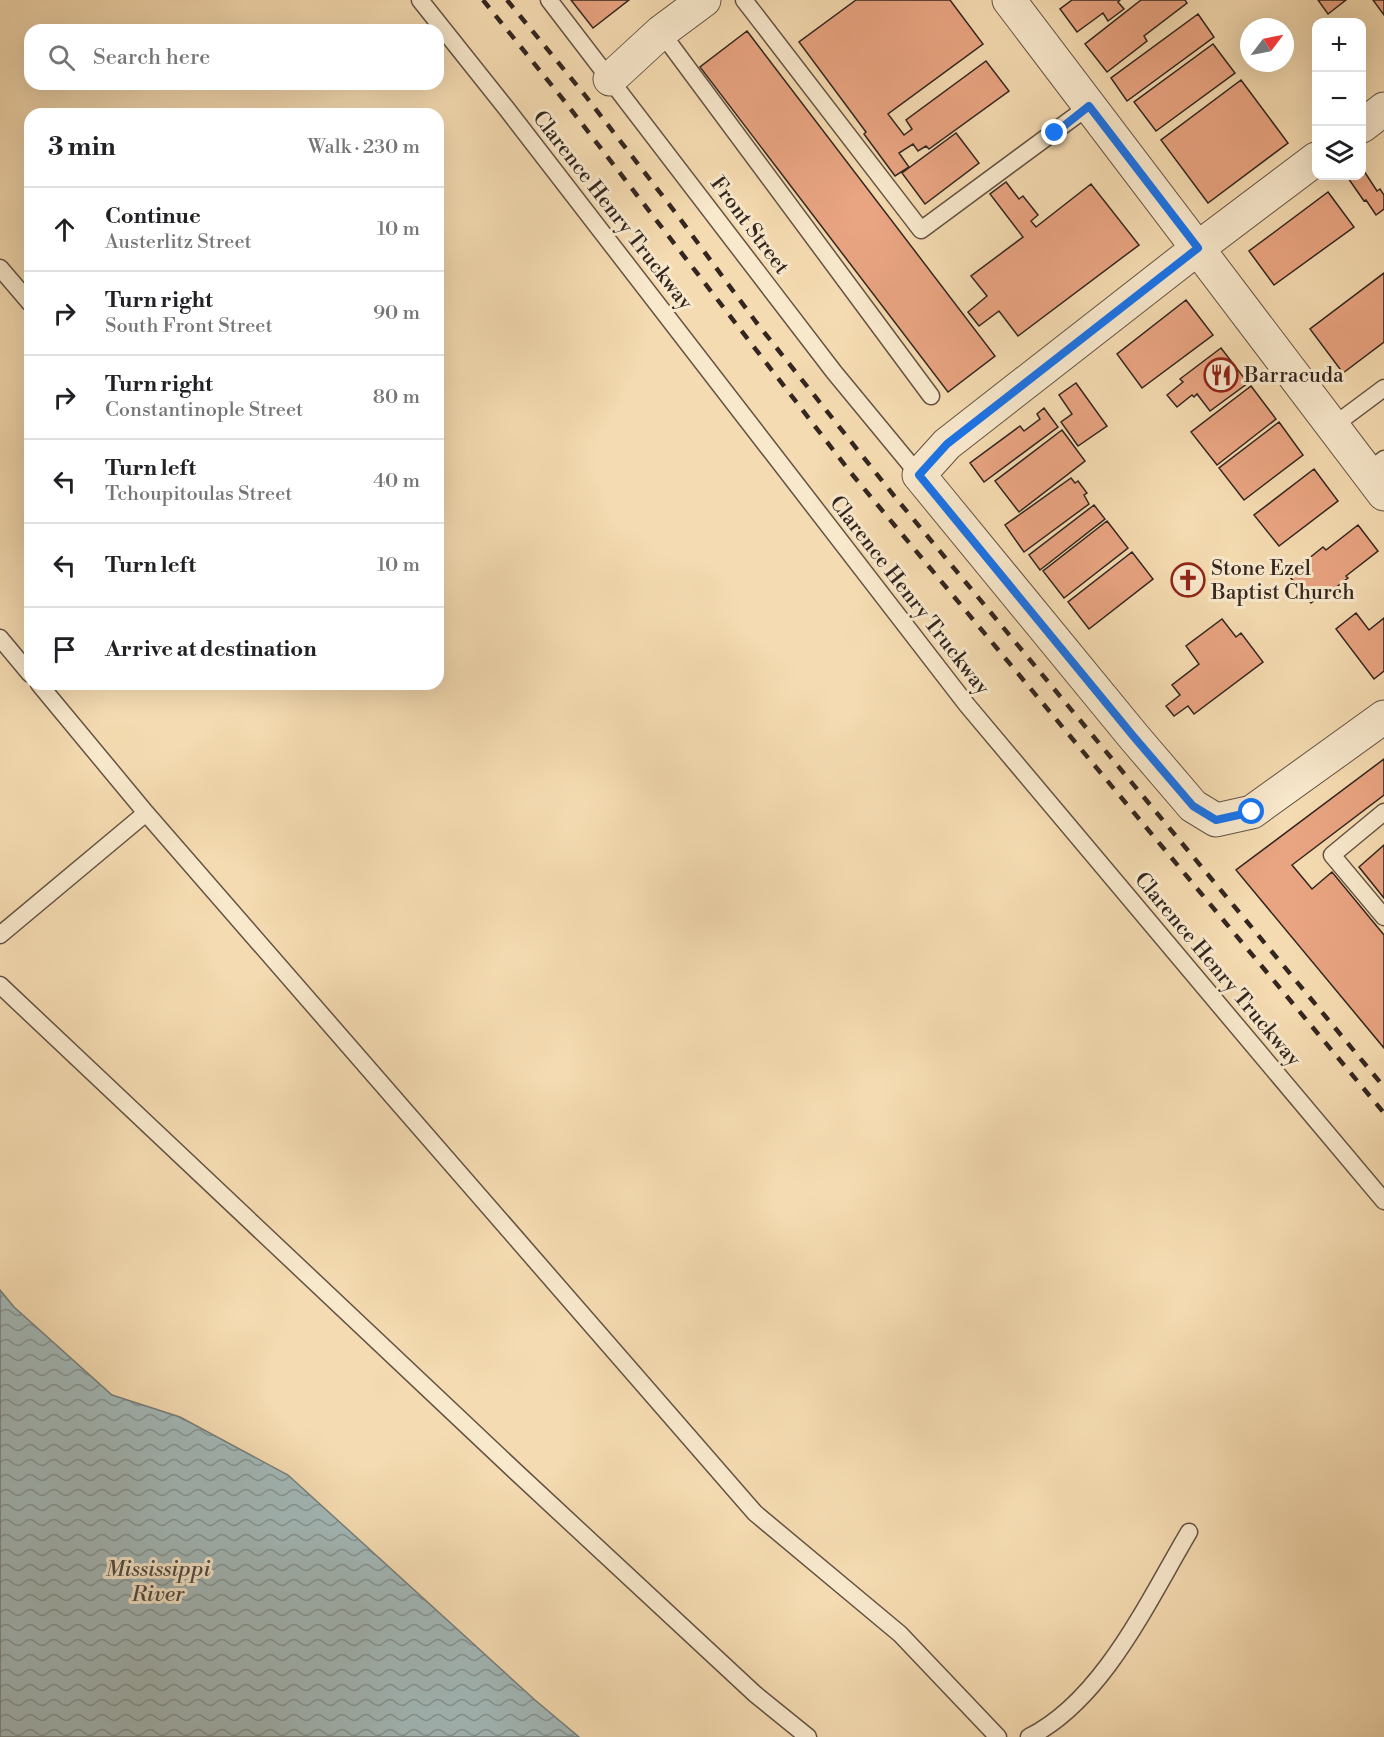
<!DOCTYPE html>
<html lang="en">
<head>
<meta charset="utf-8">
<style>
  body { margin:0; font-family:"Libre Bodoni",serif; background:#f2f2f2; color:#202124 }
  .controls { position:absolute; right:18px; top:18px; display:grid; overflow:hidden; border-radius:12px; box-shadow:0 6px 24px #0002 }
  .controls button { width:54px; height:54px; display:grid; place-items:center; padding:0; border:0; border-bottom:2px solid #e0e0e0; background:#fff; color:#202124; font:30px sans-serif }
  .compass { position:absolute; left:1240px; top:18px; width:54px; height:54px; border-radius:50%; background:#fff; box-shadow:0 6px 24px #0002; rotate:58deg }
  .stop { position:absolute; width:18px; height:18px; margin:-14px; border:4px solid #1a73e8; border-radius:50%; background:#fff }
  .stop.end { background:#1a73e8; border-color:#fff; box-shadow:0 2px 6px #0008 }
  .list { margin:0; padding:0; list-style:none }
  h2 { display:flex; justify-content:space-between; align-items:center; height:78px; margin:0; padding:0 24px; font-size:26px }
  h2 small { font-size:20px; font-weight:400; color:#757577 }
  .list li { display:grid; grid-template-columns:39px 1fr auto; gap:18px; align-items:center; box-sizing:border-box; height:84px; padding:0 24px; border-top:2px solid #e0e0e0 }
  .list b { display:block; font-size:22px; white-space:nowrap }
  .list p { margin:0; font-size:20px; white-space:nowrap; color:#757577 }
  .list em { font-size:20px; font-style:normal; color:#757577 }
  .icon { flex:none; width:33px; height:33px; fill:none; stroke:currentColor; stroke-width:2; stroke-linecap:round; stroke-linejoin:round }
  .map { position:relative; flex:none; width:1384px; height:1737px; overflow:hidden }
  .search { position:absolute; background:#fff; box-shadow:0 6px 24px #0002; left:24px; top:24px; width:420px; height:66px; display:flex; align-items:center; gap:15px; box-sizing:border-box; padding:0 21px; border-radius:18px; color:#757577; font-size:22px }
  .panel { position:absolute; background:#fff; box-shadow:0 6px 24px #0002; left:24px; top:108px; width:420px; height:582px; border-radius:18px }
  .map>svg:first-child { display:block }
</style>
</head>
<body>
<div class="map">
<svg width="1384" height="1737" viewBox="0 0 1384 1737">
  <defs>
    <pattern id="water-waves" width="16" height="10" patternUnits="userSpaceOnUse" patternTransform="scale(1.5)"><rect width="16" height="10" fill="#a2b8b8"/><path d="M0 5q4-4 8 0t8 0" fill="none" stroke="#859595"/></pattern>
  </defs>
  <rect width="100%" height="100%" fill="#f5dbb1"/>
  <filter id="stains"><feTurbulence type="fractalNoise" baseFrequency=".00333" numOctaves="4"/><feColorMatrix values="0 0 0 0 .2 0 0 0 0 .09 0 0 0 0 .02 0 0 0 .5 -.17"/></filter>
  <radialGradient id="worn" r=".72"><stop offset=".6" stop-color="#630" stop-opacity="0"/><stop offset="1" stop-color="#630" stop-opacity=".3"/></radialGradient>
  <!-- water -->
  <path fill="url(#water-waves)" stroke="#767e7b" stroke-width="1.5" d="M 0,1290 L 14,1307 L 112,1395 L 180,1417 L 288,1475 L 535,1700 L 579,1737 L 0,1737 Z"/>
  <!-- building -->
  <path fill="#e9a481" stroke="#332620" stroke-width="1.5" d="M 571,0 L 629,0 L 593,28 Z
    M 856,0 L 950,0 L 983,44 L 888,114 L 904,135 L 912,129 L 906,120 L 986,61 L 1009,91 L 929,149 L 926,146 L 918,151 L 913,144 L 899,153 L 909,167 L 895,176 L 864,134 L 866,132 L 799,42 Z
    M 1072,0 L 1120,0 L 1118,2 L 1124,9 L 1108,21 L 1103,13 L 1077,32 L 1060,9 Z
    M 1141,0 L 1185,0 L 1187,3 L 1144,36 L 1147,41 L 1107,72 L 1085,44 Z
    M 1318,0 L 1346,0 L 1328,14 Z
    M 1373,0 L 1384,0 L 1384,15 Z
    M 1198,14 L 1214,37 L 1127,101 L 1111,78 Z
    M 747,31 L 995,356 L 948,392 L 700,67 Z
    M 1213,44 L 1235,73 L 1156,131 L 1134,102 Z
    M 1241,80 L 1288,143 L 1208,203 L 1161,140 Z
    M 956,133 L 979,163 L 925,204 L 902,173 Z
    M 1362,168 L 1377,191 L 1380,189 L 1384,195 L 1384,209 L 1376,215 L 1366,200 L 1364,201 L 1348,178 L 1351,176 L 1362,176 Z
    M 1006,182 L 1019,199 L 1023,196 L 1038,215 L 1031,221 L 1036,227 L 1091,184 L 1139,245 L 1018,336 L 999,311 L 979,326 L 968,312 L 987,296 L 971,276 L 1023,237 L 990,194 Z
    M 1328,192 L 1354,227 L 1274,285 L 1249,251 Z
    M 1384,273 L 1384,342 L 1343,373 L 1310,329 Z
    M 1186,300 L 1213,335 L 1142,388 L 1117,354 Z
    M 1221,348 L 1248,383 L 1210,411 L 1197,394 L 1194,397 L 1192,395 L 1177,407 L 1167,395 L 1183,382 L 1180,379 Z
    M 1076,383 L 1107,426 L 1078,446 L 1061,422 L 1072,414 L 1059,395 Z
    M 1251,386 L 1276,419 L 1217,465 L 1191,432 Z
    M 1044,408 L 1058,427 L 984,482 L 970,463 L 1020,426 L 1024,431 L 1040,419 L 1037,414 Z
    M 1279,422 L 1303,455 L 1244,500 L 1219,468 Z
    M 1062,430 L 1085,461 L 1019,512 L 995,481 Z
    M 1314,469 L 1338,501 L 1279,546 L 1254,515 Z
    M 1071,478 L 1075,483 L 1078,481 L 1087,493 L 1084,495 L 1089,504 L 1024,552 L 1005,525 Z
    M 1094,505 L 1105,519 L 1040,570 L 1029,555 Z
    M 1107,521 L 1128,548 L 1064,598 L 1043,571 Z
    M 1358,525 L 1378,551 L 1346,576 L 1348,578 L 1321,599 L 1319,597 L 1311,603 L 1290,577 L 1299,570 L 1297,568 L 1323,547 L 1326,550 Z
    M 1132,552 L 1153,579 L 1089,629 L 1068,602 Z
    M 1356,613 L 1369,630 L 1384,618 L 1384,671 L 1374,679 L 1336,629 Z
    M 1222,619 L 1236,637 L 1241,633 L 1263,662 L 1194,714 L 1188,706 L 1174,716 L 1166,706 L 1180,695 L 1172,685 L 1199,664 L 1186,646 Z
    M 1384,759 L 1384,795 L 1292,865 L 1312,889 L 1332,872 L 1384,935 L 1384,1048 L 1236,870 Z
    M 1384,845 L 1384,898 L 1359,867 Z"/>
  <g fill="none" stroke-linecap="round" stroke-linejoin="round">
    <!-- service casing -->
    <g stroke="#645344" stroke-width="19">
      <path id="service" d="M 420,0 L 506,108 L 967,705 L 1384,1201
        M 549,0 L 834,372 L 919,475
        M 744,0 L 921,230 L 1089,106
        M 661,32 L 931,396
        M 0,268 L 30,303
        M 1333,426 L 1384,388
        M 1367,472 L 1384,459
        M 0,638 L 30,674
        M 39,684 L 146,813 L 755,1513 L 900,1634 L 998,1737
        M 1384,812 L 1332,855 L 1384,917
        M 0,935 L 146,813
        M 0,985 L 515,1471 L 755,1694 L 808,1737
        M 1029,1737 C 1103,1700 1148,1601 1189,1532"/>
    </g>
    <!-- minor casing -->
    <g stroke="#645344" stroke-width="35">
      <path id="minor" d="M 610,79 L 661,32 L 704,0
        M 1362,126 L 1384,109
        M 1316,159 L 1198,248 L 947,444 L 919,475 L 1134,737 L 1193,806 L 1216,820 L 1252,812 L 1384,717"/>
    </g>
    <!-- tertiary casing -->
    <g stroke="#645344" stroke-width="35">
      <path id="tertiary" d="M 1009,0 L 1384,494"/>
    </g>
    <!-- service -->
    <use href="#service" stroke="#f8e8cc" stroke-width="16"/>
    <!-- minor -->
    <use href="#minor" stroke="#f8e8cc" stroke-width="33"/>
    <!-- tertiary -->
    <use href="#tertiary" stroke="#f8e8cc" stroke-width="33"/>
    <!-- rail -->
    <path stroke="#332620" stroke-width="4.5" stroke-dasharray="10 10" stroke-linecap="butt" d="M 483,0 L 566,103 L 851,473 L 1384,1113
      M 507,0 L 584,94 L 675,212 L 756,322 L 895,497 L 1384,1087"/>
  </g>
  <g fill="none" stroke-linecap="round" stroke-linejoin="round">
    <!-- route -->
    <path stroke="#1a73e8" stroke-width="8" d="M 1055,133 L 1089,106 L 1198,248 L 947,444 L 919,475 L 1134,737 L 1193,806 L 1216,820 L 1252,812"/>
  </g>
  <!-- icons -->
  <defs>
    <g id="restaurant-ring" transform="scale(1.725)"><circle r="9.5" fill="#f8e8cc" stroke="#8f2418" stroke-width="1.5"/><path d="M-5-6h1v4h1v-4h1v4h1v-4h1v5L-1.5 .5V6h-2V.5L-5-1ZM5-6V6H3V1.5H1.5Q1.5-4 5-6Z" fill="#8f2418"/></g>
    <g id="church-ring" transform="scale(1.725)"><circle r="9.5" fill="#f8e8cc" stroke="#8f2418" stroke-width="1.5"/><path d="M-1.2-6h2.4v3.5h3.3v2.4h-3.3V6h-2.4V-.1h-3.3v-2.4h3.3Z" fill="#8f2418"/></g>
  </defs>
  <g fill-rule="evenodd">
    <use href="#restaurant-ring" x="1221" y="375"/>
    <use href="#church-ring" x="1188" y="580"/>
  </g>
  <g text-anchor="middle" stroke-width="6" stroke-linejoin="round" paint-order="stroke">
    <!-- street labels -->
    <g font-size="21" fill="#332620" stroke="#f8e8cc">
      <text transform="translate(613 210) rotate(52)" y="7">Clarence Henry Truckway</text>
      <text transform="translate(750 225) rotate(53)" y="7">Front Street</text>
      <text transform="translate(910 595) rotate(52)" y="7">Clarence Henry Truckway</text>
      <text transform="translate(1218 969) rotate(50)" y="7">Clarence Henry Truckway</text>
    </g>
    <!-- poi labels -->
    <g font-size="21" fill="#332620" stroke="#f8e8cc" text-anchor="start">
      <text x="1244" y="382">Barracuda</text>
      <text x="1211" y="575">Stone Ezel<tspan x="1211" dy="24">Baptist Church</tspan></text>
    </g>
    <!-- water labels -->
    <g font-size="22" font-style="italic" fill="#4f4a46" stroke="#f8e8cc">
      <text x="158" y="1576">Mississippi<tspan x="158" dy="25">River</tspan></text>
    </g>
  </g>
  <rect width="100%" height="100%" filter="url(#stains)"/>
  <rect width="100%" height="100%" fill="url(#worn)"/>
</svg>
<div class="controls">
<button>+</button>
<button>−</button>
<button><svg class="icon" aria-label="layers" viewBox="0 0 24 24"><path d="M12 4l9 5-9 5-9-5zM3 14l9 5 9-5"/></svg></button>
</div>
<svg class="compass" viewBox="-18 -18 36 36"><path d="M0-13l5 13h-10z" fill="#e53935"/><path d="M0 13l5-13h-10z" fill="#757577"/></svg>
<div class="stop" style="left:1252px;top:812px"></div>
<div class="stop end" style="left:1055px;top:133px"></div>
<div class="search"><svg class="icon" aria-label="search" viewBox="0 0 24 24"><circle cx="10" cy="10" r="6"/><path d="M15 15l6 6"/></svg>Search here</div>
<section class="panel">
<h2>3 min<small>Walk · 230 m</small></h2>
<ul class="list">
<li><svg class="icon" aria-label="ahead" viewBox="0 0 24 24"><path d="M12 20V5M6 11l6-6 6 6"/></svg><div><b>Continue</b><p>Austerlitz Street</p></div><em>10 m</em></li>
<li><svg class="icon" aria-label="right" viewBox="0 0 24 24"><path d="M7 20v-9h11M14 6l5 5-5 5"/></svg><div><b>Turn right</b><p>South Front Street</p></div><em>90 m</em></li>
<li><svg class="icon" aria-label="right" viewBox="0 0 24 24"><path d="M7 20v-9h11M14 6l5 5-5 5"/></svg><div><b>Turn right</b><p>Constantinople Street</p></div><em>80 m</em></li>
<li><svg class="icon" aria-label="left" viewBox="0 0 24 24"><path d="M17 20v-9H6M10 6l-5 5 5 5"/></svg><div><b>Turn left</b><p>Tchoupitoulas Street</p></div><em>40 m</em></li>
<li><svg class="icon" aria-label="left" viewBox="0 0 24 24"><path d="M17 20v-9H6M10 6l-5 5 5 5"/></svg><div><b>Turn left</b></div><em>10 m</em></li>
<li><svg class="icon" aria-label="arrive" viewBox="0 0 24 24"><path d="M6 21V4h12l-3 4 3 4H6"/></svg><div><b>Arrive at destination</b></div></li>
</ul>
</section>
</div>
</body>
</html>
